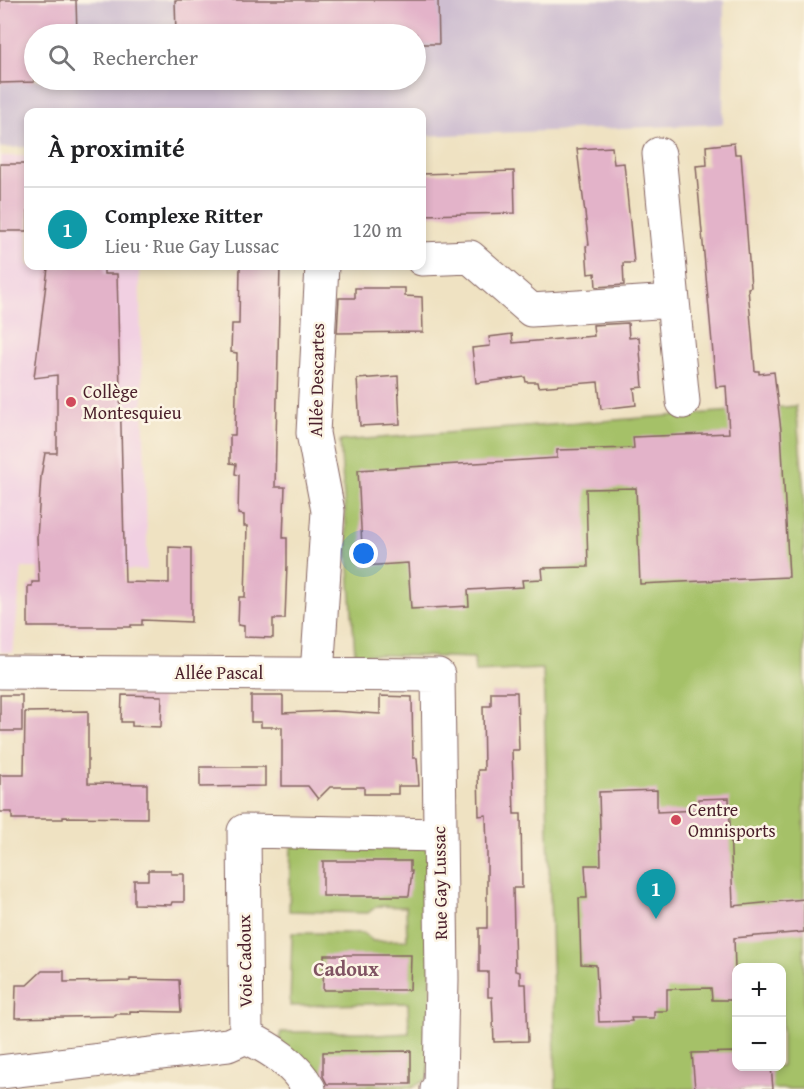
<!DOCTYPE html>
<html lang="fr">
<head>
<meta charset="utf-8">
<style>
  body { margin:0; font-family:"Gentium Book Plus",serif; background:#f2f2f2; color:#202124 }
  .controls { position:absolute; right:18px; bottom:18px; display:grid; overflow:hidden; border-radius:12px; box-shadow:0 3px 9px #0003 }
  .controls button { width:54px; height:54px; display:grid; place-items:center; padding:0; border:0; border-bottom:2px solid #e0e0e0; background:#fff; color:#202124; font:30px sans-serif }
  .you { position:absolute; left:364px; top:554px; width:21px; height:21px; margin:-15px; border:4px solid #fff; border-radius:50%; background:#1a73e8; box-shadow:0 0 0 9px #1a73e833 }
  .badge { display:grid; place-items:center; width:39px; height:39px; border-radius:50%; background:#d1495b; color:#fff; font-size:20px; font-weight:700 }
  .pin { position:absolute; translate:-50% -50px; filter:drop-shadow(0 2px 3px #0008) }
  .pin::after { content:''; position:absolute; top:32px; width:21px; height:18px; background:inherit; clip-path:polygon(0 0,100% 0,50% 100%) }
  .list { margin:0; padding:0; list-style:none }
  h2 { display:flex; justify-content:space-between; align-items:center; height:78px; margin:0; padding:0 24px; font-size:26px }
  h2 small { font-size:20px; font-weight:400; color:#757577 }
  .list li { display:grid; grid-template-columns:39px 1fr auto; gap:18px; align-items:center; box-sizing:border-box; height:84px; padding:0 24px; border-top:2px solid #e0e0e0 }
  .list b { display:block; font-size:22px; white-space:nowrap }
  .list p { margin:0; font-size:20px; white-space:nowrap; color:#757577 }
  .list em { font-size:20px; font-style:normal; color:#757577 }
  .icon { flex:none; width:33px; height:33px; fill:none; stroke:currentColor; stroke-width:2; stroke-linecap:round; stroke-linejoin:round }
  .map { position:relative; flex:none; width:804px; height:1089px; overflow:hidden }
  .search { position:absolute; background:#fff; box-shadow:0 3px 9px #0003; left:24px; top:24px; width:402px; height:66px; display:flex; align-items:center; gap:15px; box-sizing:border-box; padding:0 21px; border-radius:33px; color:#757577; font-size:22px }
  .panel { position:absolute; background:#fff; box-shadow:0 3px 9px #0003; left:24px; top:108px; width:402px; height:162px; border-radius:12px }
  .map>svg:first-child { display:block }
</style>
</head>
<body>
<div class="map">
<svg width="804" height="1089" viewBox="0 0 804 1089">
  <rect width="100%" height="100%" fill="#fcf5e5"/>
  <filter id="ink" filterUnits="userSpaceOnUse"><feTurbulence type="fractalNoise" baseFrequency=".0167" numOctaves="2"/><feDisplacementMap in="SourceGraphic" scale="12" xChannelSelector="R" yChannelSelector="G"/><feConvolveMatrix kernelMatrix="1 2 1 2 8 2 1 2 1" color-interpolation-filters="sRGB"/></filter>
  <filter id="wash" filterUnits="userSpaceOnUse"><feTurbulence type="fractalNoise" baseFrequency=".008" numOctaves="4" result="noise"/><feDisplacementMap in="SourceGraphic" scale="24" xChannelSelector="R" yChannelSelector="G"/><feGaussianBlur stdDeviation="1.35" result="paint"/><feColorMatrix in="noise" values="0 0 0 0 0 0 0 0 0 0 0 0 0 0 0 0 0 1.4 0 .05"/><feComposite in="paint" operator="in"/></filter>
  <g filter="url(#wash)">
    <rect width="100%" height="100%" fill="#efe2c2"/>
    <!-- built -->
    <path fill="#f1d0e2" d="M 0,156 L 28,156 L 28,266 L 139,266 L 147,538 L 147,570 L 22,568 L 13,653 L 0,652 Z"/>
    <!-- industrial -->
    <path fill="#cebed0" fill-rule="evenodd" d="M 0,0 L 724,0 L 723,124 L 422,136 L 422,112 L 28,112 L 28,147 L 0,148 ZM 34,34 L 416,34 L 416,80 L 34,80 Z"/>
    <!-- green -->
    <path fill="#a5c168" stroke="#78704a" stroke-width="1.5" fill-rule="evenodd" d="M 796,406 L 804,492 L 804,1089 L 556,1089 L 543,669 L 475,672 L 474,658 L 355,654 L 340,441 ZM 736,968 L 782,968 L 782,1066 L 736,1066 Z
      M 291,844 L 432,845 L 430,1077 L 412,1088 L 316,1087 L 279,1039 L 281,1032 L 366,1032 L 377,1035 L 409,1033 L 408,1003 L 290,1006 L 292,933 L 363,933 L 373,941 L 407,940 L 406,907 L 377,906 L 368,913 L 289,911 Z"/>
    <g id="blocks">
      <!-- building -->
      <path fill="#e3b3c9" d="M 0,0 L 76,0 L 77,34 L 34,34 L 34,82 L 0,83 Z
        M 175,0 L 438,0 L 439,44 L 416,44 L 416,34 L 176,34 Z
        M 734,143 L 735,154 L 741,154 L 751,287 L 748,288 L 755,371 L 759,371 L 759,374 L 774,372 L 781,430 L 789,577 L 640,584 L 636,488 L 586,489 L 588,567 L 542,568 L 543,579 L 522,580 L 523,587 L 468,590 L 469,606 L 411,609 L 408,563 L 363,566 L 358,470 L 557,458 L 557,450 L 634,448 L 633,437 L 729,433 L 726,386 L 716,387 L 696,166 L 707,165 L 706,146 Z
        M 612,147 L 614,164 L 624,163 L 634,263 L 623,263 L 624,285 L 596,287 L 595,273 L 588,274 L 586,246 L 589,245 L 577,149 Z
        M 0,164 L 28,164 L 28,231 L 0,231 Z
        M 514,171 L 515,213 L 422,215 L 422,174 Z
        M 71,266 L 104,266 L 104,274 L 117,274 L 125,582 L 169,583 L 169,547 L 191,548 L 191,622 L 142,620 L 142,625 L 131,625 L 131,627 L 28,627 L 28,586 L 32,586 L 32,582 L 39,582 L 37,538 L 41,476 L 45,453 L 57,453 L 57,375 L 34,378 L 48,268 Z
        M 240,266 L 280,266 L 275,487 L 285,487 L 283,538 L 287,538 L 287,564 L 285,619 L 273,619 L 273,638 L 244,637 L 244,626 L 238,625 L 239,597 L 245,597 L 247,526 L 244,526 L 244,515 L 238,514 L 239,475 L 235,474 L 236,464 L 230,463 L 230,435 L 235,435 L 237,353 L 231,352 L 232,324 L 239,324 Z
        M 355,288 L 405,288 L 405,296 L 422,297 L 423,332 L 337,333 L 339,298 L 355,298 Z
        M 628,323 L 629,338 L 639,337 L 641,363 L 643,387 L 634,388 L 636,405 L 601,409 L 598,382 L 538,387 L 537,382 L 526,382 L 525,377 L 476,383 L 472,348 L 490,346 L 489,337 L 512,334 L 513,343 L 594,336 L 593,325 Z
        M 398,376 L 400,424 L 360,426 L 357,379 Z
        M 491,692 L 517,692 L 519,750 L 512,750 L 514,814 L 521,814 L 522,888 L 513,888 L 515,971 L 520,972 L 520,984 L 526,984 L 528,1041 L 494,1042 L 492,997 L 488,997 L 488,972 L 479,972 L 479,928 L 487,928 L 487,854 L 486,815 L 479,816 L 478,770 L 484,770 L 483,706 L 491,706 Z
        M 0,695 L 22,695 L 22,731 L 0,731 Z
        M 122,695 L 162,696 L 161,727 L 132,726 L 132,722 L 121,722 Z
        M 251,696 L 283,696 L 283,713 L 332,711 L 380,714 L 380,696 L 412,697 L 413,758 L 417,758 L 419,786 L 398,786 L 398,794 L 364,794 L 364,787 L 330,787 L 318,799 L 308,786 L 282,786 L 282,727 L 261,727 L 261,722 L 251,722 Z
        M 88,711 L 88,783 L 147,784 L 147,818 L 63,817 L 63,819 L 12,819 L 12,812 L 0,812 L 0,775 L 24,775 L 25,712 Z
        M 200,767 L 265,767 L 265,786 L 200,787 Z
        M 657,790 L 657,812 L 698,810 L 698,799 L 729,798 L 733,906 L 804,899 L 804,932 L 734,938 L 736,1000 L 712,1000 L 711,988 L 667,989 L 667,1011 L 654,1011 L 654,1018 L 631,1018 L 632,1021 L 599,1022 L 596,965 L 581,964 L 579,898 L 587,898 L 585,865 L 601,865 L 599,792 Z
        M 323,861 L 410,861 L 410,871 L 412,871 L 409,896 L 323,896 Z
        M 148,870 L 171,870 L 171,874 L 184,874 L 184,902 L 172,902 L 171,905 L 134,904 L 134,880 L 148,880 Z
        M 324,955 L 411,955 L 410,990 L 323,990 Z
        M 42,971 L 64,971 L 64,982 L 130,981 L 130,979 L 179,980 L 181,1012 L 130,1011 L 130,1014 L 115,1014 L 115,1016 L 15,1018 L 16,985 L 27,985 Z
        M 411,1051 L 411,1084 L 327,1084 L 323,1076 L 323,1052 Z
        M 736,1052 L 736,1066 L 771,1066 L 773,1089 L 695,1089 L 692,1053 Z"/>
    </g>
  </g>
  <g filter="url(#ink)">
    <use href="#blocks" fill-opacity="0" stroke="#846360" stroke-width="1.5"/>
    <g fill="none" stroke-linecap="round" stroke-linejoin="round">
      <!-- minor casing -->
      <g stroke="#846360" stroke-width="35">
        <path id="minor" d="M 422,259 L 470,257 L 531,310 L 673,301 L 659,154
          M 673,301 L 683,402
          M 0,672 L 438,675 L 442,979 L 440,1085 L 437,1089
          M 317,674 L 328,511 L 313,433 L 322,266
          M 246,1037 C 272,1049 295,1064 309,1089
          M 0,1072 L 228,1045 L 246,1037 L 244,831 L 440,835"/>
      </g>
      <!-- minor -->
      <use href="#minor" stroke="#fff" stroke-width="33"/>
    </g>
  </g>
  <!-- markers -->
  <g fill="#d1495b" stroke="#fcf5e5" stroke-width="2">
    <circle cx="71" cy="402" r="6"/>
    <circle cx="676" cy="820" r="6"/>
  </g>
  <g text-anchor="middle" stroke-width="5" stroke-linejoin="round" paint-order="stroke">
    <!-- street labels -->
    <g font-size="18" fill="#4a1f2b" stroke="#fcf5e5">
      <text transform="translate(317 380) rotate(-89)" y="6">Allée Descartes</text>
      <text x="219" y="679">Allée Pascal</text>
      <text transform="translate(440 883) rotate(-91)" y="6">Rue Gay Lussac</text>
      <text transform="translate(245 961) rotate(-91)" y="6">Voie Cadoux</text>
    </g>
    <!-- poi labels -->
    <g font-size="18" fill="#4a1f2b" stroke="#fcf5e5" text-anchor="start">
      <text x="83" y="398">Collège<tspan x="83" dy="21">Montesquieu</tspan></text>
      <text x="688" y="816">Centre<tspan x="688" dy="21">Omnisports</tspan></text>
    </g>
    <!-- neighbourhood labels -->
    <g font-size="20" font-weight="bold" fill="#805362" stroke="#fcf5e5">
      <text x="346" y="976">Cadoux</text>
    </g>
  </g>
</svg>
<div class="controls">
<button>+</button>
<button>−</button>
</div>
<div class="you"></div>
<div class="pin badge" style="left:656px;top:919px;background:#0f9aa8">1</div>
<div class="search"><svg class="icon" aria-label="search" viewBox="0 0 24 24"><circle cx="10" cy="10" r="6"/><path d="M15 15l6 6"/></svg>Rechercher</div>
<section class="panel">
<h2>À proximité<small></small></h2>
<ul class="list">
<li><span class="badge" style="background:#0f9aa8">1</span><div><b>Complexe Ritter</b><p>Lieu · Rue Gay Lussac</p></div><em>120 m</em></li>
</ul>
</section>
</div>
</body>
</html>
